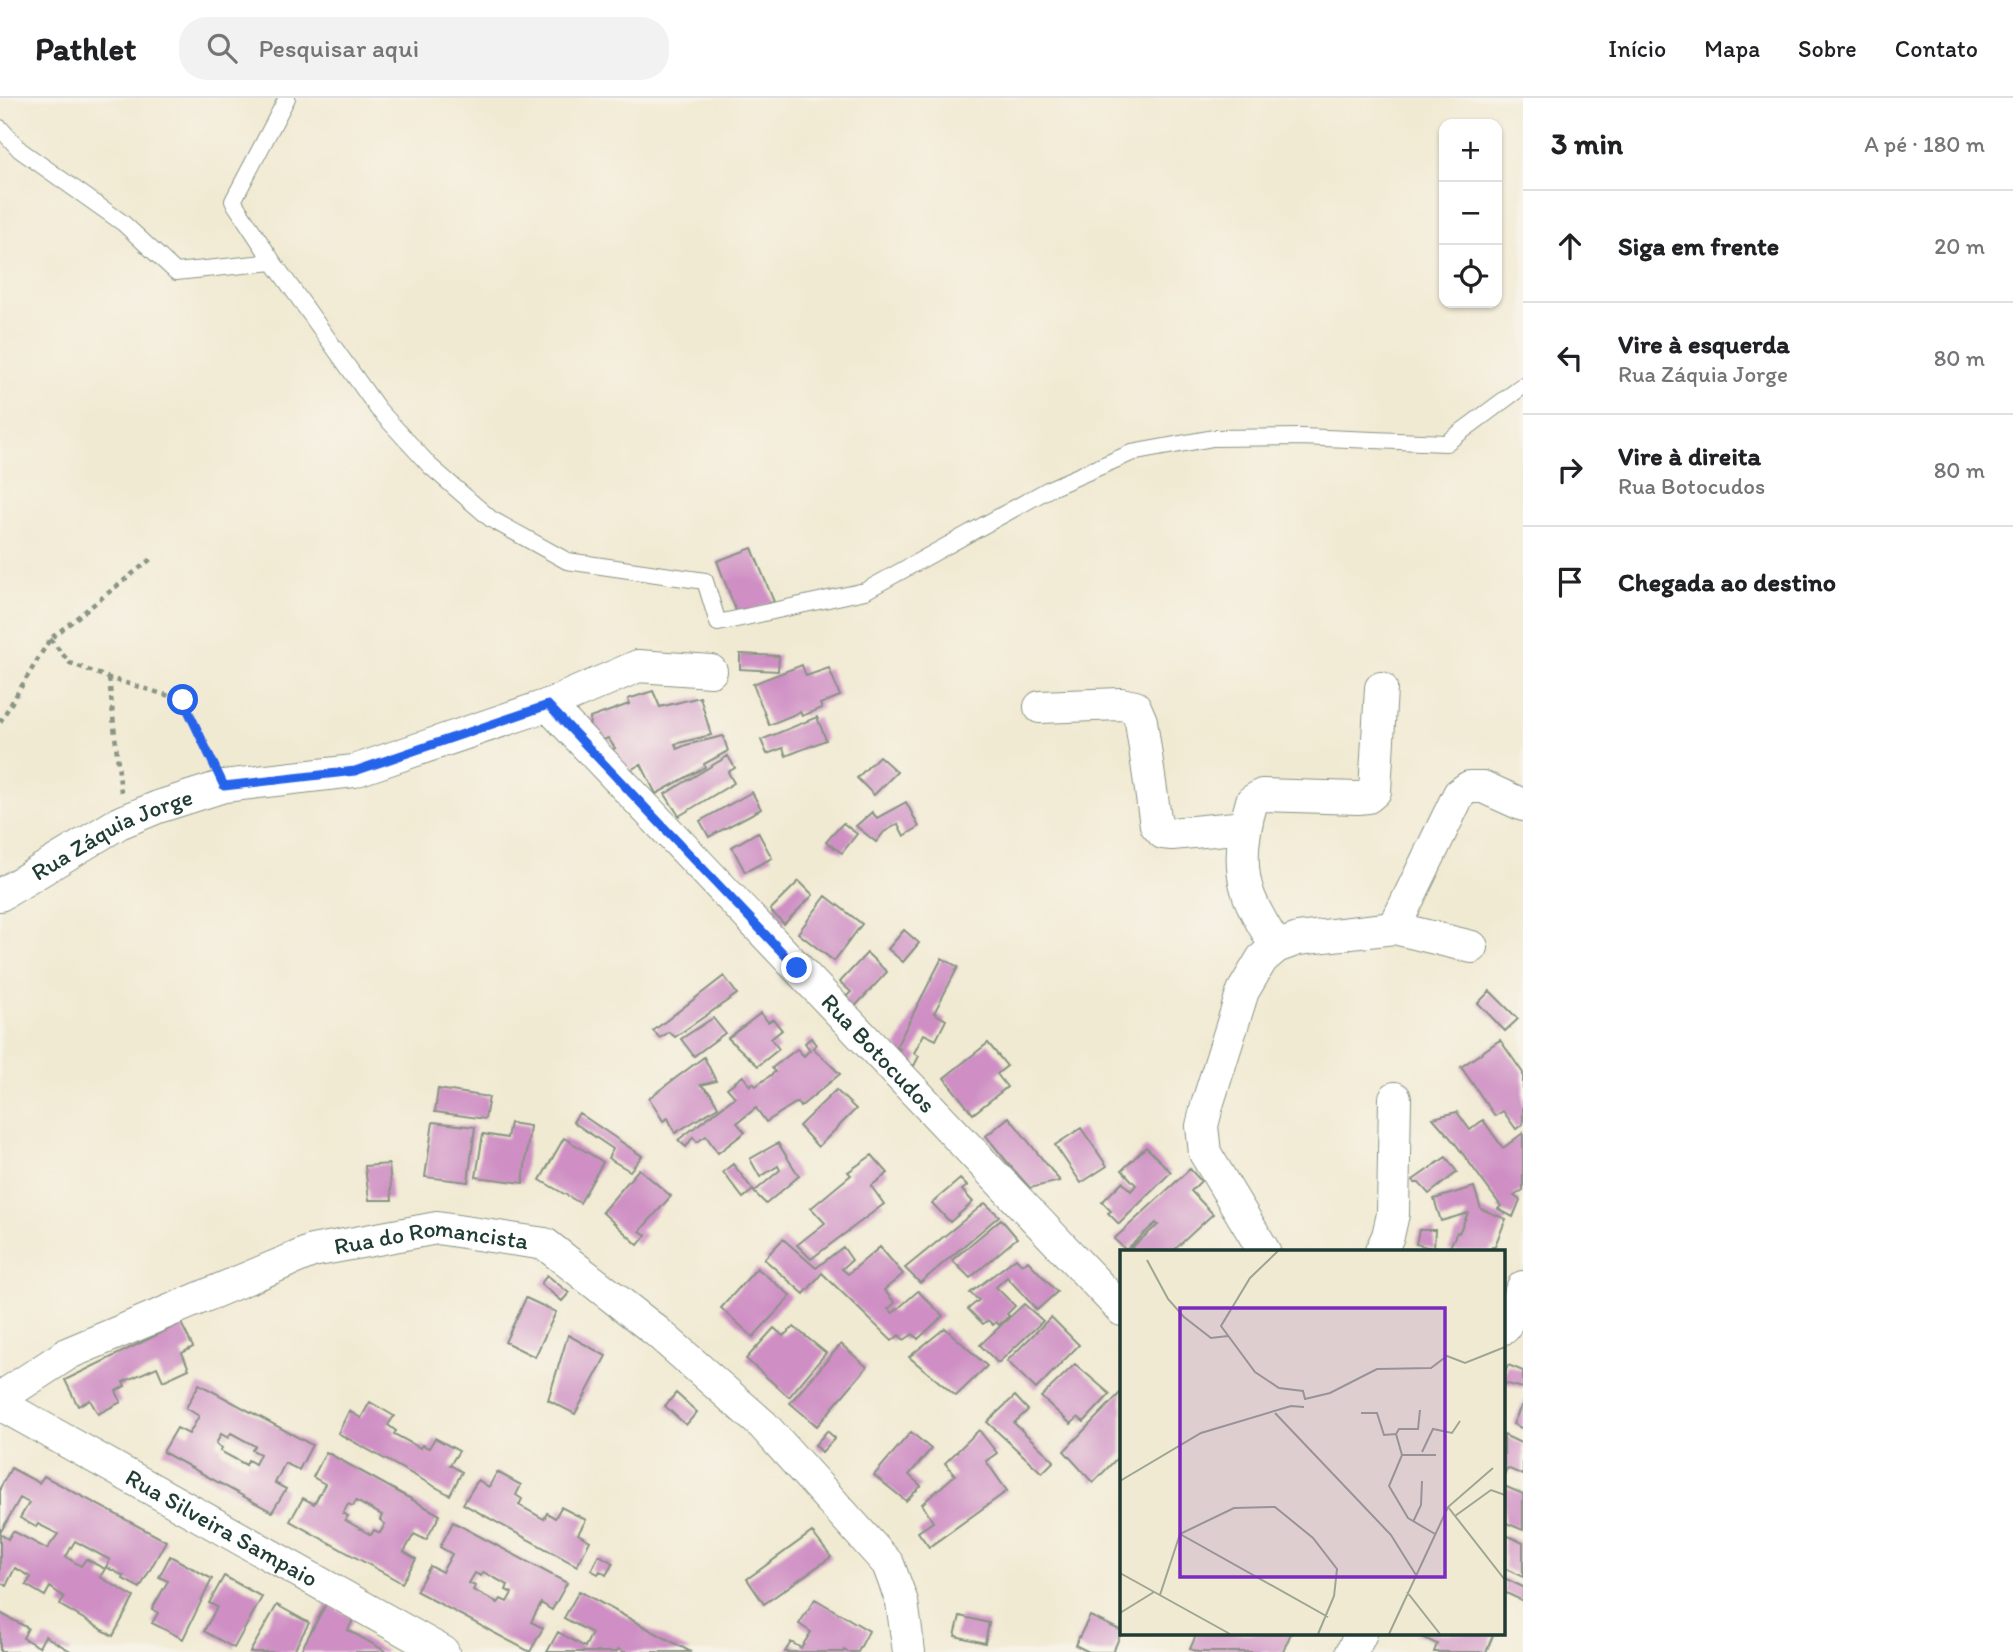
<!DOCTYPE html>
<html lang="pt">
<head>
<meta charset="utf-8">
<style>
  body { margin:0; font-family:Itim,sans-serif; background:#f2f2f2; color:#202124 }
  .controls { position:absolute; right:21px; top:21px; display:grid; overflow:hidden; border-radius:14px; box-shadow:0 2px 5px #0004 }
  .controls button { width:63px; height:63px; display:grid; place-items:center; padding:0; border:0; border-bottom:2px solid #e0e0e0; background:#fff; color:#202124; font:35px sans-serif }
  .stop { position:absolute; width:21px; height:21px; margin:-16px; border:5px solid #2563eb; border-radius:50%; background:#fff }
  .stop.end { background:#2563eb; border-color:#fff; box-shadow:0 2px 7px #0008 }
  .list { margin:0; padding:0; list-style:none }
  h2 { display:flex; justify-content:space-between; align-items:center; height:91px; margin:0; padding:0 28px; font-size:30px }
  h2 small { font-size:23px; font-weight:400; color:#757577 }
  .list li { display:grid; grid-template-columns:46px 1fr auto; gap:21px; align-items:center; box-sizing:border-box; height:112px; padding:0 28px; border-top:2px solid #e0e0e0 }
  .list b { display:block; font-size:26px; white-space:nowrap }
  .list p { margin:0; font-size:23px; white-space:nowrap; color:#757577 }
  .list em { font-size:23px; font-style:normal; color:#757577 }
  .icon { flex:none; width:38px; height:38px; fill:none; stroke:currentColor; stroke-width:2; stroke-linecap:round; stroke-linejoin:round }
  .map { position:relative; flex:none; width:1523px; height:1554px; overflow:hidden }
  header { display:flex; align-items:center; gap:42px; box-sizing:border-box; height:98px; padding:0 35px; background:#fff; border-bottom:2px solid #e0e0e0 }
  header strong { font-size:33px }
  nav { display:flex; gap:38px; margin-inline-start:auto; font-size:24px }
  .search { width:490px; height:63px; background:#f2f2f2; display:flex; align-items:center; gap:18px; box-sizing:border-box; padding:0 24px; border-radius:28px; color:#757577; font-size:26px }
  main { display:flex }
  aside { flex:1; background:#fff }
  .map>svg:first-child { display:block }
</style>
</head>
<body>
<header>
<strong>Pathlet</strong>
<div class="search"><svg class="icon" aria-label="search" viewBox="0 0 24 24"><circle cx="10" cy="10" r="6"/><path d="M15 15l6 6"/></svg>Pesquisar aqui</div>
<nav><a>Início</a><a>Mapa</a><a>Sobre</a><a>Contato</a></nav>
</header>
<main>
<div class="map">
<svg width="1523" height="1554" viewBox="0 0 1523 1554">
  <rect width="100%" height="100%" fill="#f7f3e8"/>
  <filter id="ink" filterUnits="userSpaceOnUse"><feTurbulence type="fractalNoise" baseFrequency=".0143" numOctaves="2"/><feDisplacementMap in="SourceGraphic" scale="14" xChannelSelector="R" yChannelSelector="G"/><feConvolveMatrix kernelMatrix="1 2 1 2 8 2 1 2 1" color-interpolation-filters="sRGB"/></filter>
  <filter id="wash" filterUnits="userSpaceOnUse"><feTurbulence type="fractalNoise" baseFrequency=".00686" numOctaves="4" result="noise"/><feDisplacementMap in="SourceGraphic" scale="28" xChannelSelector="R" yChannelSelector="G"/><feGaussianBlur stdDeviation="1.57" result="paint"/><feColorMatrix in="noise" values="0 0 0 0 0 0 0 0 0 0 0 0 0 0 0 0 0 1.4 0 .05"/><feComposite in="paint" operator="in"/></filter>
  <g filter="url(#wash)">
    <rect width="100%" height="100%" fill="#f1ead3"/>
    <g id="blocks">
      <!-- building -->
      <path fill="#cf8fc4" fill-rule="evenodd" d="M 752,450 L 774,504 L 738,518 L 717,463 Z
        M 740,556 L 779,558 L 778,573 L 740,571 Z
        M 802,567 L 806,578 L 829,570 L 840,598 L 820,606 L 822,610 L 802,618 L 800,614 L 769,627 L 753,586 Z
        M 653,593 L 660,609 L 700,599 L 711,637 L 675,646 L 677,651 L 686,647 L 723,638 L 728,653 L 704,666 L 705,669 L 656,696 L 641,666 L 627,674 L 609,653 L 615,650 L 608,640 L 597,645 L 589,632 L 590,620 L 629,606 L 628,601 Z
        M 817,619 L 826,642 L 786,658 L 783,650 L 767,656 L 761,642 Z
        M 728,658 L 735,670 L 728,674 L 734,685 L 679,718 L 665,696 Z
        M 879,658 L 897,674 L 874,697 L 857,680 Z
        M 752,694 L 761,711 L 709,739 L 700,723 Z
        M 906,704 L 919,729 L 904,738 L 898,726 L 884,734 L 876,744 L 856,728 L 872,714 L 877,720 Z
        M 843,725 L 857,736 L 842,755 L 826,744 Z
        M 758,734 L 772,760 L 745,774 L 732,749 Z
        M 799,783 L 813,797 L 784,826 L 770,812 Z
        M 826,798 L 862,826 L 834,863 L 798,835 Z
        M 904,832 L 919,845 L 903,864 L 888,851 Z
        M 867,855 L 887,874 L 847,917 L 837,907 L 851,894 L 840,884 Z
        M 942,860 L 958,869 L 934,915 L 946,922 L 936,942 L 924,936 L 914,955 L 919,958 L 914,968 L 896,959 L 900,951 L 896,949 Z
        M 724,878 L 737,896 L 675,939 L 669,934 L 660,940 L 653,933 Z
        M 1490,893 L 1518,921 L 1505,933 L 1478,905 Z
        M 761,915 L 768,924 L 773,921 L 782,932 L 771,941 L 779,951 L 758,968 L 728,940 Z
        M 713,920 L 725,935 L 694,958 L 681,941 Z
        M 811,940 L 816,947 L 813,950 L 840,976 L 800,1009 L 797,1004 L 766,1024 L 756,1010 L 737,1025 L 745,1034 L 718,1055 L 706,1038 L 697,1044 L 693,1039 L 686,1049 L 678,1042 L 735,999 L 727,990 L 743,978 L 750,988 L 753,985 L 756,988 L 775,974 L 772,970 L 797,951 L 804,958 L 810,952 L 805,945 Z
        M 1500,942 L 1523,975 L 1523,1026 L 1516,1031 L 1503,1013 L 1495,1018 L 1461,969 Z
        M 988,945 L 1007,968 L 997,976 L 1007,989 L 973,1016 L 944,980 Z
        M 704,959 L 716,983 L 701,987 L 711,996 L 718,1009 L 675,1035 L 668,1020 L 663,1023 L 649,1000 Z
        M 438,991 L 489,999 L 485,1021 L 435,1014 Z
        M 836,992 L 856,1011 L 818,1049 L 799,1028 Z
        M 1457,1014 L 1470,1032 L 1483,1022 L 1503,1050 L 1523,1035 L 1523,1092 L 1514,1098 L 1520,1102 L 1513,1119 L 1498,1111 L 1501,1108 L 1454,1044 L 1433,1020 Z
        M 579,1015 L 642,1058 L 630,1073 L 608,1060 L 613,1051 L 573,1024 Z
        M 1009,1019 L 1035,1052 L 1060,1083 L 1030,1090 L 1012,1070 L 986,1038 Z
        M 433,1024 L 475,1029 L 468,1084 L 425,1079 Z
        M 510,1025 L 530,1028 L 523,1085 L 476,1079 L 483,1036 L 507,1040 Z
        M 1081,1030 L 1107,1068 L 1081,1085 L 1055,1047 Z
        M 564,1040 L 603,1064 L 580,1105 L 540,1082 Z
        M 778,1045 L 799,1078 L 766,1106 L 754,1094 L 780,1072 L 778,1068 L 760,1079 L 750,1061 Z
        M 1146,1049 L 1171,1074 L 1119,1126 L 1108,1115 L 1111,1113 L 1102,1104 L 1122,1084 L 1131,1093 L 1136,1087 L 1122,1072 Z
        M 872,1057 L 888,1075 L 871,1088 L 884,1106 L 811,1161 L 797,1147 L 825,1125 L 811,1110 L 851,1077 L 848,1074 Z
        M 1446,1059 L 1457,1074 L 1429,1096 L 1419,1085 L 1415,1085 L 1413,1082 Z
        M 389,1066 L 392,1102 L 369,1102 L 365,1068 Z
        M 733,1066 L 753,1092 L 743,1100 L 723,1074 Z
        M 639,1071 L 671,1098 L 640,1133 L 646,1137 L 638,1147 L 602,1114 Z
        M 1190,1071 L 1201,1083 L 1191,1093 L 1213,1116 L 1173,1153 L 1134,1153 L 1131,1150 L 1158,1127 L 1156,1125 L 1126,1152 L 1114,1141 Z
        M 960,1081 L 967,1088 L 962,1092 L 973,1104 L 950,1124 L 932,1105 Z
        M 1474,1089 L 1481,1111 L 1506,1121 L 1494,1150 L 1492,1149 L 1490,1153 L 1448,1153 L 1457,1134 L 1459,1135 L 1468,1115 L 1441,1123 L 1434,1101 Z
        M 985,1105 L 999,1118 L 920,1185 L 905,1170 Z
        M 1001,1121 L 1017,1140 L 970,1180 L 952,1162 Z
        M 1419,1132 L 1435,1132 L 1434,1151 L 1416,1146 Z
        M 783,1141 L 816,1170 L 843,1149 L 852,1162 L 842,1171 L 848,1176 L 880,1149 L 903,1176 L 884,1192 L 895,1205 L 888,1211 L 893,1215 L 918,1193 L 943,1218 L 918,1241 L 913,1236 L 904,1242 L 899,1237 L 892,1243 L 822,1175 L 804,1196 L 764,1161 Z
        M 1016,1160 L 1022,1167 L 1028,1163 L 1057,1194 L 1037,1212 L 1007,1179 L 996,1189 L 1015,1208 L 1007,1216 L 1009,1218 L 999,1227 L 996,1224 L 993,1227 L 988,1222 L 983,1226 L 968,1211 L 979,1202 L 970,1195 Z
        M 757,1170 L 791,1198 L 753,1239 L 721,1210 Z
        M 547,1177 L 569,1195 L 562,1203 L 541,1186 Z
        M 526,1200 L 556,1214 L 535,1259 L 505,1244 Z
        M 1024,1206 L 1043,1223 L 998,1265 L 980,1247 Z
        M 1051,1219 L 1079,1247 L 1036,1291 L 1007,1263 Z
        M 181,1225 L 193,1249 L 182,1255 L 189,1271 L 163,1283 L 157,1269 L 123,1284 L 125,1288 L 116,1293 L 121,1304 L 98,1316 L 90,1302 L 78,1308 L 65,1282 Z
        M 794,1229 L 826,1255 L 789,1299 L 746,1261 L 774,1230 L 783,1238 Z
        M 945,1230 L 987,1268 L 956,1298 L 909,1259 Z
        M 568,1237 L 606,1258 L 575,1316 L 548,1302 Z
        M 841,1246 L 867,1269 L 817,1328 L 790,1305 Z
        M 1075,1266 L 1110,1296 L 1084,1324 L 1078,1319 L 1071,1326 L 1041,1299 Z
        M 1508,1267 L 1523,1273 L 1523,1290 L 1504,1285 L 1504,1276 Z
        M 199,1286 L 312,1347 L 299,1372 L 285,1365 L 275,1385 L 286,1391 L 272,1414 L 163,1354 L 177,1330 L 189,1336 L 199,1318 L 186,1310 ZM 231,1335 L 255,1348 L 252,1352 L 260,1356 L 255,1366 L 248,1362 L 246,1367 L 220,1353 L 222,1350 L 216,1346 L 221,1336 L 228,1340 Z
        M 1122,1293 L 1122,1355 L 1093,1385 L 1064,1353 Z
        M 676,1295 L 697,1314 L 686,1327 L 665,1308 Z
        M 1015,1298 L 1028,1312 L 1014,1325 L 1054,1363 L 1042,1375 L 987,1324 Z
        M 370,1304 L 394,1318 L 388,1327 L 396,1333 L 394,1336 L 420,1350 L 422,1347 L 429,1350 L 435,1340 L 459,1353 L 450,1367 L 462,1374 L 450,1397 L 338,1335 L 349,1313 L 361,1320 Z
        M 1523,1304 L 1523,1331 L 1513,1326 Z
        M 979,1332 L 997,1355 L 986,1363 L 1007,1393 L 929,1449 L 918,1434 L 933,1424 L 922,1406 L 955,1377 L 945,1365 Z
        M 827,1333 L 835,1340 L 822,1354 L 815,1347 Z
        M 911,1334 L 931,1351 L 909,1377 L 921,1388 L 906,1403 L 874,1377 Z
        M 1504,1337 L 1523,1346 L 1523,1377 L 1507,1370 L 1504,1377 Z
        M 326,1354 L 440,1417 L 426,1442 L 414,1436 L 404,1454 L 416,1461 L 402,1485 L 290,1423 L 303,1400 L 314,1406 L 325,1386 L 313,1379 ZM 356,1403 L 382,1417 L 380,1422 L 385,1426 L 380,1435 L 374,1432 L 371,1437 L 345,1422 L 348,1418 L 343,1415 L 348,1406 L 353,1408 Z
        M 11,1370 L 39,1385 L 44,1378 L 166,1443 L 140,1490 L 123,1481 L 124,1478 L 106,1469 L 110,1462 L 75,1443 L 72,1448 L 66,1459 L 81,1468 L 86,1461 L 105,1471 L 100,1479 L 134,1499 L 113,1538 L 60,1507 L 64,1499 L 50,1489 L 45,1498 L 26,1487 L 31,1479 L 15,1470 L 6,1488 L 0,1484 L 0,1436 L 8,1441 L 13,1433 L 47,1451 L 58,1436 L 38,1426 L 36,1429 L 20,1420 L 29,1405 L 20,1400 L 0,1435 L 0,1390 Z
        M 497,1374 L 521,1387 L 516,1397 L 522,1401 L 519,1407 L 544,1421 L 547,1415 L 555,1420 L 561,1409 L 586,1422 L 578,1436 L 590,1443 L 577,1468 L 463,1406 L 478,1382 L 489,1389 Z
        M 1504,1388 L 1523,1396 L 1523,1432 L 1504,1424 Z
        M 453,1424 L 567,1485 L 552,1512 L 541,1505 L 531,1524 L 543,1530 L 530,1554 L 416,1493 L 430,1468 L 442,1474 L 452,1456 L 440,1449 ZM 483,1474 L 508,1487 L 506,1492 L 512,1495 L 507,1504 L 501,1501 L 498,1505 L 473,1492 L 475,1488 L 469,1485 L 475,1475 L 481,1478 Z
        M 812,1434 L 831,1459 L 764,1506 L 747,1481 Z
        M 1504,1436 L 1523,1445 L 1523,1479 L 1504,1470 Z
        M 599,1457 L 613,1465 L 606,1477 L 600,1473 L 598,1476 L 591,1472 Z
        M 170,1458 L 212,1481 L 183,1541 L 152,1525 L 158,1515 L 152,1511 L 168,1483 L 159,1479 Z
        M 224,1478 L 262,1499 L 234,1550 L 204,1533 L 217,1509 L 209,1505 Z
        M 1504,1480 L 1523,1489 L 1523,1503 L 1504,1494 Z
        M 579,1493 L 654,1534 L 691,1554 L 624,1554 L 618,1551 L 616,1554 L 547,1554 L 558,1534 L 585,1549 L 592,1535 L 564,1520 Z
        M 815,1501 L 869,1533 L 858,1554 L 848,1554 L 844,1552 L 843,1554 L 785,1554 L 791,1544 L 801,1550 L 811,1534 L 799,1526 Z
        M 326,1506 L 354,1520 L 348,1532 L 387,1554 L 300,1554 Z
        M 277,1507 L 309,1525 L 293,1554 L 250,1554 Z
        M 0,1515 L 28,1530 L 23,1540 L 39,1549 L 45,1538 L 72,1554 L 0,1554 Z
        M 960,1518 L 989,1525 L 985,1545 L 955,1538 Z
        M 1090,1518 L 1122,1533 L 1113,1554 L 1089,1554 L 1075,1547 Z
        M 1197,1535 L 1291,1535 L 1283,1554 L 1197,1554 L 1190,1551 Z
        M 1414,1535 L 1494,1535 L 1486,1554 L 1434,1554 L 1437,1546 Z"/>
    </g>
  </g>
  <g filter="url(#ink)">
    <use href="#blocks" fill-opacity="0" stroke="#889484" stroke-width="2"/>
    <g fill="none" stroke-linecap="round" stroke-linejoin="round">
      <!-- service casing -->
      <g stroke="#889484" stroke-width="18">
        <path id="service" d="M 287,0 L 233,103 L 273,164 L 378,311 L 430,368 L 491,421 L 567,463 L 705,483 L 718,525 L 865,493 L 1051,390 L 1131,355 L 1213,340 L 1301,339 L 1446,345 L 1523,288
          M 0,30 L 20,52 L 123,125 L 176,174 L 273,164"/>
      </g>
      <!-- minor casing -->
      <g stroke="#889484" stroke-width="34">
        <g id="minor">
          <path id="s1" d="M 548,607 L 1122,1212"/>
          <path d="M 1040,609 L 1121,606 L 1135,609 L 1141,623 L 1156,727 L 1163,735 L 1172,736 L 1245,729"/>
          <path id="s2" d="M 0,797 L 119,725 L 158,709 L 224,688 L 354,673 L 548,607 L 638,568 L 711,573"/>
          <path d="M 1394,830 L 1459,696 L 1469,689 L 1483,689 L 1523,707"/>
          <path d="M 1276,849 C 1267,832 1254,814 1248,795 C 1238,765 1243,733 1252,703 L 1262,697 L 1358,700 L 1368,699 L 1375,693 L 1381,590"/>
          <path d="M 1264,1153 L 1205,1055 L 1202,1028 L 1208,1004 L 1243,893 L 1262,861 L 1276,849 L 1298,841 L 1394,830 L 1472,849"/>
          <path d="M 1381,1153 L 1388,1138 L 1393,1116 L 1395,1000"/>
          <path d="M 1504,1230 L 1523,1189"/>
          <path id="s3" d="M 0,1300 L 69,1255 L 312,1153 L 437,1130 L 545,1146 L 656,1233 L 763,1327 L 888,1466 L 902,1504 L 909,1554"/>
          <path id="s4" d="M 0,1306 L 443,1554"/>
          <path d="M 1352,1554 L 1361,1535"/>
        </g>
      </g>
      <!-- path -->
      <path stroke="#889484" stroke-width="4.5" stroke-dasharray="5 5" stroke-linecap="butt" d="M 50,541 L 70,565 L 109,580 L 183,602 L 212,662
        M 109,580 L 121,694
        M 0,624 L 50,541 L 151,461"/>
      <!-- service -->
      <use href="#service" stroke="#fff" stroke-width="16"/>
      <!-- minor -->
      <use href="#minor" stroke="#fff" stroke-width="32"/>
    </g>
  </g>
  <g fill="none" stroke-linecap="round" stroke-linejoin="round" filter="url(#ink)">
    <!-- route -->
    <path stroke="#2563eb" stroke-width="9" d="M 183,602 L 224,688 L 355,673 L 548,607 L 797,870"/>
  </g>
  <g text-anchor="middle" stroke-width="7" stroke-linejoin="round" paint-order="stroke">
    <!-- street labels -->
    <g font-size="24" fill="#1f3d34" stroke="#f7f3e8">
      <text dy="8" stroke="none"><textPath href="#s2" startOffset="128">Rua Záquia Jorge</textPath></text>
      <text dy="8" stroke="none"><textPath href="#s1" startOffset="480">Rua Botocudos</textPath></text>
      <text dy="8" stroke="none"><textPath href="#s3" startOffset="467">Rua do Romancista</textPath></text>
      <text dy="8" stroke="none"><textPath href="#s4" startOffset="254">Rua Silveira Sampaio</textPath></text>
    </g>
  </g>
  <!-- overview -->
  <g transform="translate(1120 1152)">
    <rect width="385" height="385" fill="#f1ead3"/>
    <path fill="none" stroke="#9da593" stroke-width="2" d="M 158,1 L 130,28 L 101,76 L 135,122 L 159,138 L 183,141 L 185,149 L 210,143 L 257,119 L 311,118 L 327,106 L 345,113 L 385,97M 27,10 L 48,49 L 64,67 L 91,88 L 108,86M 155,163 L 271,285 L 296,325M 241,163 L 257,163 L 264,185 L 276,184 L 279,179 L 298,179 L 300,160M 276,184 L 282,205M 302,202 L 313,179 L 332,183 L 340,171M 0,231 L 81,183 L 171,156 L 184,157M 328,257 L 385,330M 335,266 L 371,240 L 385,245M 293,272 L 301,255 L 302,231M 60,284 L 208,367M 315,284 L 288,268 L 269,236 L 282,205 L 316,205M 0,323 L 110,384M 287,342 L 320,384M 40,345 L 60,284 L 114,258 L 155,257 L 193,288 L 217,319 L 214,346 L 198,384M 0,363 L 34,342M 269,384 L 328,257 L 373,218"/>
    <path fill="#7b2cbf" fill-opacity="0.15" stroke="#7b2cbf" stroke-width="3.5" d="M 60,58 L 325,58 L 325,327 L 60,327 Z"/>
    <rect width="385" height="385" fill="none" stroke="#1f3d34" stroke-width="3.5"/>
  </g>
</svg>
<div class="controls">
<button>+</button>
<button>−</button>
<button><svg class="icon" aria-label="locate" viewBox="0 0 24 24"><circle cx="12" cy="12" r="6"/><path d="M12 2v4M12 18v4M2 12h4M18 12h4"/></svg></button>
</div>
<div class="stop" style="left:183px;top:602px"></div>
<div class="stop end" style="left:797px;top:870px"></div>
</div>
<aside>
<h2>3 min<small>A pé · 180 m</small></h2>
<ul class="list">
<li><svg class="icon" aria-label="ahead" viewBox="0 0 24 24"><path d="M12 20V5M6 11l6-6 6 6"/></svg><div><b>Siga em frente</b></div><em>20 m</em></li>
<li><svg class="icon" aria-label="left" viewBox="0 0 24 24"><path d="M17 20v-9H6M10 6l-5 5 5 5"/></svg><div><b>Vire à esquerda</b><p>Rua Záquia Jorge</p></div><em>80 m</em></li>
<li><svg class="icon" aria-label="right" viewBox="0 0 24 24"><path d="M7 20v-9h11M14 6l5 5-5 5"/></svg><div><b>Vire à direita</b><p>Rua Botocudos</p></div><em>80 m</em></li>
<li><svg class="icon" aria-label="arrive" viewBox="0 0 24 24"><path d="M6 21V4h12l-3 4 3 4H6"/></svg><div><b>Chegada ao destino</b></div></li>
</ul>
</aside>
</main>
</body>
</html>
